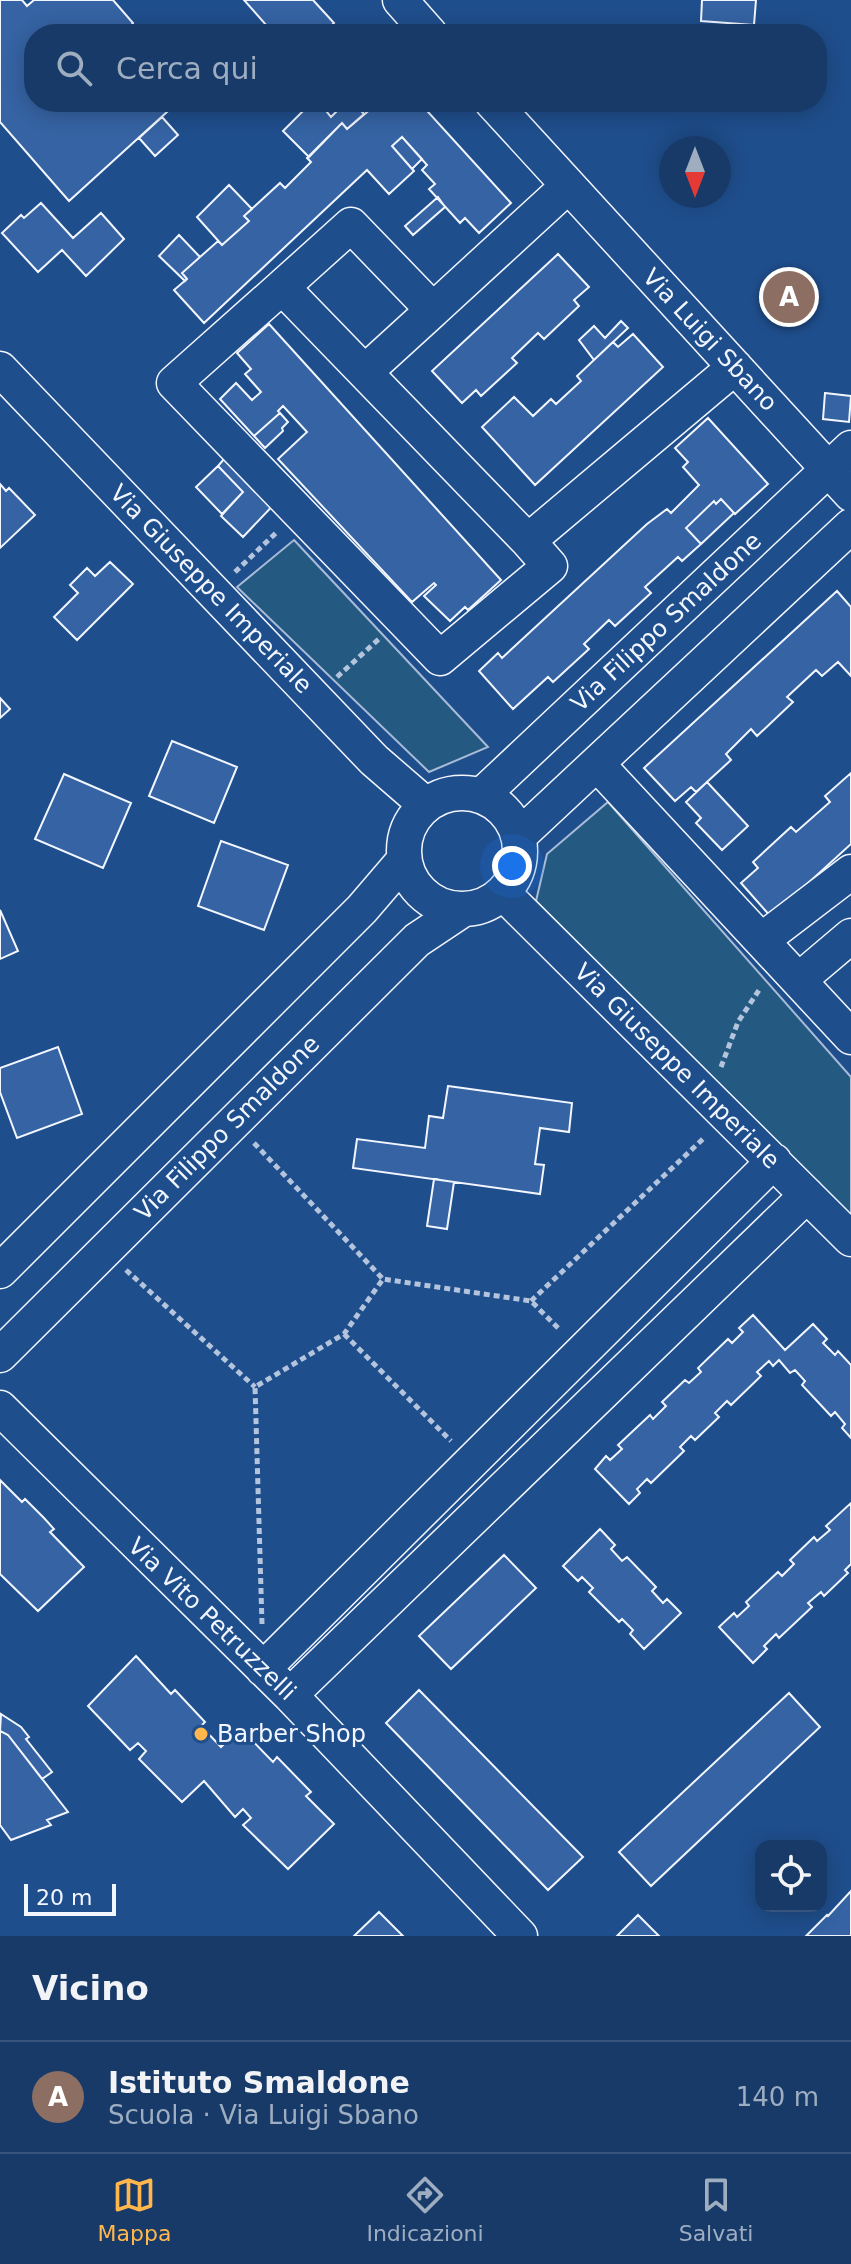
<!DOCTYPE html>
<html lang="it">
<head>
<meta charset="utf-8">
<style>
  body { margin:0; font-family:"DejaVu Sans",sans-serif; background:#20416f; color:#f1f3f6 }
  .controls { position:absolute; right:24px; bottom:24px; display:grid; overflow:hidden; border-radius:16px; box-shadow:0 4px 20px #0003 }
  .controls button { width:72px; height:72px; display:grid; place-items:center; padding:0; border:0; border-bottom:2px solid #36547d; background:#173a69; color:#f1f3f6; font:40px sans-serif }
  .compass { position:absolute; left:659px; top:136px; width:72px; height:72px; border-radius:50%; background:#173a69; box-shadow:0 4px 20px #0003; rotate:180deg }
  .scale { position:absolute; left:24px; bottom:20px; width:92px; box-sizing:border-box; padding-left:8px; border:4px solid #f2f6ff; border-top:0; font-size:22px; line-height:28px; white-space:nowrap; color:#f2f6ff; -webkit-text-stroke:6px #1f4e8c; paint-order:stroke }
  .you { position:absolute; left:512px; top:866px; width:28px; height:28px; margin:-20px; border:6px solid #fff; border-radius:50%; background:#1a73e8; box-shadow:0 0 0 12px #1a73e833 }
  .badge { display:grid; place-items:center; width:52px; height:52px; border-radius:50%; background:#ffb74d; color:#fff; font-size:26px; font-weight:700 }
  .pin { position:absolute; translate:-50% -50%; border:4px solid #fff; box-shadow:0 2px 8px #0006 }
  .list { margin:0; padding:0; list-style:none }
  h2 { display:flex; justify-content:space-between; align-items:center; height:104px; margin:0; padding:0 32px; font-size:34px }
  h2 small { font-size:26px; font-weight:400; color:#9eadc0 }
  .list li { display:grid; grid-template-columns:52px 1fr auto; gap:24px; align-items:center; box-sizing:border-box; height:112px; padding:0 32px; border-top:2px solid #36547d }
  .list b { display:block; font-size:30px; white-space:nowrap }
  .list p { margin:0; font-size:26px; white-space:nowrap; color:#9eadc0 }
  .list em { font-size:26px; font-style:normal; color:#9eadc0 }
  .icon { flex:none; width:44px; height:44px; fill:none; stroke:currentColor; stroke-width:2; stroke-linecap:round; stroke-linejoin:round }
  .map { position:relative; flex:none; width:851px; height:1936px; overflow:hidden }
  .search { position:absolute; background:#173a69; box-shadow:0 4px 20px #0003; left:24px; right:24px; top:24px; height:88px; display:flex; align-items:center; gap:20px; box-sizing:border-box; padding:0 28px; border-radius:32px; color:#9eadc0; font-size:30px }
  .sheet { height:216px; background:#173a69 }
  nav { display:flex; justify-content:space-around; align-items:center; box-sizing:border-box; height:112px; border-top:2px solid #36547d; background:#173a69; font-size:22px; color:#9eadc0 }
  nav a { display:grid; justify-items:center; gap:4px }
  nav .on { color:#ffb74d }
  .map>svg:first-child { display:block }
</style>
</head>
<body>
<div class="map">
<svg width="851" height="1936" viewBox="0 0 851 1936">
  <rect width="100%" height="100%" fill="#1f4e8c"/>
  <!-- green -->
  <path fill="#245a82" stroke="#a8bbd7" stroke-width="2" d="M 294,540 L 488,747 L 429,772 L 237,587 Z
    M 608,802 L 851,1077 L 851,1216 L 536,901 L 547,854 Z"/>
  <!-- building -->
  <path fill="#3563a3" stroke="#f2f6ff" stroke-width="2" d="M 0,0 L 22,0 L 27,6 L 34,0 L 113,0 L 133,23 L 128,29 L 133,34 L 34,34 L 34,102 L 178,102 L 69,201 L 0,122 Z
    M 244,0 L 313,0 L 334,23 L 322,34 L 274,34 Z
    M 702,0 L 756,0 L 754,25 L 701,21 Z
    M 312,102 L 319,102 L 331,117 L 346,102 L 353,102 L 364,114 L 347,129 L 342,123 L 309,157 L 283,131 Z
    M 379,102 L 419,102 L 511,203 L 479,233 L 465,218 L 460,223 L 429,189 L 435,184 L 422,170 L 427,165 L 402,137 L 392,146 L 414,171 L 389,194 L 367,170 L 204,323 L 174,290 L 187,279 L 182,273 L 218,241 L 222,245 L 249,221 L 244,216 L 280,183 L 285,188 L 311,162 L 307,158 L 342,123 L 347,129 Z
    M 162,117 L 178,135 L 155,156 L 139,138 Z
    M 402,137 L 422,159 L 412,169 L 392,146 Z
    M 229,185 L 252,209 L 244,216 L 249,221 L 222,245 L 197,217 Z
    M 438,197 L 445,207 L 413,235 L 405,226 Z
    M 41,203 L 73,238 L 101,213 L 124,239 L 86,276 L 62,250 L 38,272 L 2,233 L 21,215 L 24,218 Z
    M 179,235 L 200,257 L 182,273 L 187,279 L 185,281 L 159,256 Z
    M 558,254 L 589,287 L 574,300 L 579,306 L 544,339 L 538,333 L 512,358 L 517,363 L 481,396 L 476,390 L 462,403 L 432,371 Z
    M 621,321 L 628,328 L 594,360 L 579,340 L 594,326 L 605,338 Z
    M 269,324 L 501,580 L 468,610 L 465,607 L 450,621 L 424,596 L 436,585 L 434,583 L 412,602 L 278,459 L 307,432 L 283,406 L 278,411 L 280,413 L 254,436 L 220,399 L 236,383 L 252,400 L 261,392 L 245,374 L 251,369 L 237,353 Z
    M 633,334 L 663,367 L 535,485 L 482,427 L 514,397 L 533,416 L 551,399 L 556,404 L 581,381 L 577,376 L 613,342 L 618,347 Z
    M 825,393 L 851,396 L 849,422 L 823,419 Z
    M 280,413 L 288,422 L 282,428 L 283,431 L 265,448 L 254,436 Z
    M 708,418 L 768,484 L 735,514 L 721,499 L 716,504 L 714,501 L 686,528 L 701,544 L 682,561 L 678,557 L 645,587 L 651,593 L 615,626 L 609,620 L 584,644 L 589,649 L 553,682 L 548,677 L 513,709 L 479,671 L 498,653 L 502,658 L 647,524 L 667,509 L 671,513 L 699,485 L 683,467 L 688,462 L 675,448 Z
    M 230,452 L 281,497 L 243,537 L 221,516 L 243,492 L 218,466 Z
    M 218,466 L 243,492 L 222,514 L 196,487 Z
    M 0,484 L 6,491 L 9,488 L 35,515 L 0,548 Z
    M 721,499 L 734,513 L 701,544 L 686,528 L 714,501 L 716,504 Z
    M 110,562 L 133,584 L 77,640 L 54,617 L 78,593 L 70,585 L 87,568 L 95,576 Z
    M 837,591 L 851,607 L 851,676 L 838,662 L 822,676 L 816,670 L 787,697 L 793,702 L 757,736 L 751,729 L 726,754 L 731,760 L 707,782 L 696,792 L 691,787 L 675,801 L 644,768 Z
    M 0,698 L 10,709 L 0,718 Z
    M 172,741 L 237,767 L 214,823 L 149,796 Z
    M 851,773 L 851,844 L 771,917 L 741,883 L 758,868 L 753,862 L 791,827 L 796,832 L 830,802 L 825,796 Z
    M 64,774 L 131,803 L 103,868 L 35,839 Z
    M 707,782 L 748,826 L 722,850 L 696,823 L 701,818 L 686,802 Z
    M 221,841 L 288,865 L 264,930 L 198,906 Z
    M 0,910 L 18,951 L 0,959 Z
    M 58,1047 L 82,1114 L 17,1138 L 0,1092 L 0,1068 Z
    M 448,1086 L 572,1103 L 569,1132 L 540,1128 L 535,1164 L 544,1165 L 540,1194 L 353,1168 L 357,1139 L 425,1148 L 429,1116 L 443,1118 Z
    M 434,1179 L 454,1182 L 447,1229 L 427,1226 Z
    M 753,1315 L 785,1350 L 813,1324 L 827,1339 L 823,1343 L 835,1355 L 838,1351 L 851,1365 L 851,1438 L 842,1428 L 845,1424 L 835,1412 L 831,1416 L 802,1385 L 805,1381 L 795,1370 L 790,1373 L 779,1360 L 773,1366 L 769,1361 L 757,1372 L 761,1376 L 731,1405 L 727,1401 L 715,1413 L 719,1417 L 695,1440 L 691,1436 L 680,1447 L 684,1451 L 651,1483 L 647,1479 L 637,1489 L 640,1493 L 629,1504 L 595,1469 L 606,1456 L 610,1460 L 622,1449 L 618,1445 L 650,1415 L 653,1419 L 666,1406 L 662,1402 L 685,1380 L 689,1383 L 701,1372 L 698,1368 L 728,1339 L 732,1343 L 743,1332 L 739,1328 Z
    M 0,1480 L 22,1502 L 25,1499 L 44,1518 L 54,1529 L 50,1532 L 84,1567 L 38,1611 L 0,1574 Z
    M 851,1503 L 851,1564 L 845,1570 L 848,1573 L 824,1596 L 821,1592 L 808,1603 L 812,1607 L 779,1638 L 776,1634 L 764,1646 L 767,1649 L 753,1663 L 719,1627 L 734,1613 L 737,1617 L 749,1606 L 746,1602 L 778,1572 L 782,1576 L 794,1564 L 790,1560 L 814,1537 L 817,1541 L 830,1530 L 826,1526 Z
    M 600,1529 L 615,1545 L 611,1549 L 622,1561 L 627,1557 L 656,1587 L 652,1591 L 663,1603 L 667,1599 L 681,1613 L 644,1649 L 630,1634 L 633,1630 L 622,1619 L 619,1622 L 589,1592 L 593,1588 L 582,1577 L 578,1581 L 563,1566 Z
    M 504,1555 L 536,1588 L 451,1669 L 419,1636 Z
    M 136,1656 L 171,1694 L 175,1690 L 205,1722 L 201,1726 L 221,1747 L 240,1728 L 273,1762 L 277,1757 L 311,1792 L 306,1796 L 334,1824 L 288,1869 L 243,1825 L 251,1818 L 243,1809 L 235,1817 L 204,1781 L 182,1802 L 139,1759 L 146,1751 L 138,1743 L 130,1750 L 88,1706 Z
    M 419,1690 L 583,1857 L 548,1890 L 386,1723 Z
    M 789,1693 L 820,1727 L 651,1886 L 619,1852 Z
    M 1,1714 L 21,1727 L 29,1737 L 26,1739 L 52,1772 L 42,1779 L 8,1735 L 0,1731 Z
    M 0,1731 L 8,1735 L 68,1812 L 47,1820 L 51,1825 L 11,1840 L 0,1825 Z
    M 851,1891 L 851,1936 L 806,1936 L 827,1915 L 828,1916 Z
    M 379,1912 L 403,1936 L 354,1936 Z
    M 638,1915 L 659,1936 L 617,1936 Z"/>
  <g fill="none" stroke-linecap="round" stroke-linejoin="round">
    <!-- minor casing -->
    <g stroke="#f2f6ff" stroke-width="37">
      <path id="minor" d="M 400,0 L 430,34
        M 492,102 L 851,494
        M 282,287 L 174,383 L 440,658 L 550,566 L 528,541 L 735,367
        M 433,310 L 568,186
        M 0,369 L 374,760 L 426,805
        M 365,372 L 433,310 L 351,225 L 282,287 L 528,541
        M 597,764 L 851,1037
        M404 851a58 58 0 1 1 116 0a58 58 0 1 1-116 0Z
        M 481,796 L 851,448
        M 519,836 L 851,526
        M 503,893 L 851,1239
        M 762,940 L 851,872
        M 799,980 L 851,936
        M 0,1271 L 362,909 L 404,860
        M 0,1355 L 417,940 L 462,910
        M 0,1408 L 290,1695 L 520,1936
        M 263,1669 L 774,1161
        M 290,1695 L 807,1195"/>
    </g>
    <!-- path -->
    <path stroke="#b3c4dc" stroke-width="5" stroke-dasharray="6 4" stroke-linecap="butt" d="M 235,572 L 277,532
      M 337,677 L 380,638
      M 721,1067 L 738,1022 L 761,987
      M 254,1143 L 383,1279
      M 126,1270 L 255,1387
      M 531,1301 L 705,1137
      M 344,1334 L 451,1441
      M 262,1624 L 255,1387 L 344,1334 L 383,1279 L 531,1301 L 560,1330"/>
    <!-- minor -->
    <use href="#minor" stroke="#1f4e8c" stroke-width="34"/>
  </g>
  <!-- markers -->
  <circle fill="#ffb74d" stroke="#1f4e8c" stroke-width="3" cx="201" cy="1734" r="8"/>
  <g text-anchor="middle" stroke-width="6" stroke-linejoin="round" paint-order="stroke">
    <!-- street labels -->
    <g font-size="24" fill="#f2f6ff" stroke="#1f4e8c">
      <text transform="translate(710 340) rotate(47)" y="8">Via Luigi Sbano</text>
      <text transform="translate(211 589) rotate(46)" y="8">Via Giuseppe Imperiale</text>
      <text transform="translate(666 622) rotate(-43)" y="8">Via Filippo Smaldone</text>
      <text transform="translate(677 1066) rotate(45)" y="8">Via Giuseppe Imperiale</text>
      <text transform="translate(227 1128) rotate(-45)" y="8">Via Filippo Smaldone</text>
      <text transform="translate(212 1619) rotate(44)" y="8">Via Vito Petruzzelli</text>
    </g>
    <!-- poi labels -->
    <g font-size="24" fill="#f2f6ff" stroke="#1f4e8c" text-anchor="start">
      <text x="217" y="1742">Barber Shop</text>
    </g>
  </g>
</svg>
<div class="controls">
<button><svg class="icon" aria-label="locate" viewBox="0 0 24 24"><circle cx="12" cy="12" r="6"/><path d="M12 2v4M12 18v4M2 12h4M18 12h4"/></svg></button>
</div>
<svg class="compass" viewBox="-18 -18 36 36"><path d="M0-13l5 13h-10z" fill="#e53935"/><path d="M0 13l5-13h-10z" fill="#9eadc0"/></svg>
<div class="scale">20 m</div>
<div class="you"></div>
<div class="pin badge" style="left:789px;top:297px;background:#8d6e63">A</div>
<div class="search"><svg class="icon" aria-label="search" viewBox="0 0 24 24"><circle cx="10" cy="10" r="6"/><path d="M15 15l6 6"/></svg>Cerca qui</div>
</div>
<section class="sheet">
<h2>Vicino<small></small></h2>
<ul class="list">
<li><span class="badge" style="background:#8d6e63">A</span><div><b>Istituto Smaldone</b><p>Scuola · Via Luigi Sbano</p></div><em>140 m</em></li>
</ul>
</section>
<nav>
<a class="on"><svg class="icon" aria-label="map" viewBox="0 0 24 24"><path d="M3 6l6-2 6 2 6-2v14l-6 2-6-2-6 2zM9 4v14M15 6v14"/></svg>Mappa</a>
<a><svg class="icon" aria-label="directions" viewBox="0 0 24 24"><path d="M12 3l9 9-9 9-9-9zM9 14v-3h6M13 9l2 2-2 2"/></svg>Indicazioni</a>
<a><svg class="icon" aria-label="saved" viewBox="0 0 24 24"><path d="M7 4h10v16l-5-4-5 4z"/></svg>Salvati</a>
</nav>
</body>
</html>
